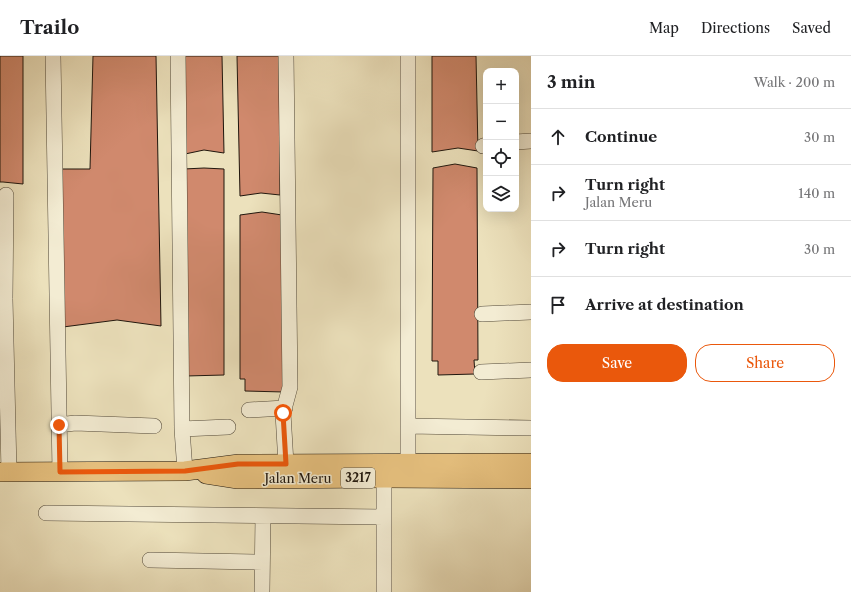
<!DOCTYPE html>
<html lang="en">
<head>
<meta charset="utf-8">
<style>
  body { margin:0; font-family:"Libre Caslon Text",serif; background:#f6f6f6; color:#202124 }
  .controls { position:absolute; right:12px; top:12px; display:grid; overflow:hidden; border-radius:8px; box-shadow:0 4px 16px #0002 }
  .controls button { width:36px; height:36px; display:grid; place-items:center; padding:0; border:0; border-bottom:1px solid #e0e0e0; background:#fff; color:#202124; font:20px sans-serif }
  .stop { position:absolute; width:12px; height:12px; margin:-9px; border:3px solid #ea580c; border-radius:50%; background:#fff }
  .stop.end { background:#ea580c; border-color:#fff; box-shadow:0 1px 4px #0008 }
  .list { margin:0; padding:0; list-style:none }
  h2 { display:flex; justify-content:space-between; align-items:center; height:52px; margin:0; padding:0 16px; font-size:17px }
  h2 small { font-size:13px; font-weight:400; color:#757577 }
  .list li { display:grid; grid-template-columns:26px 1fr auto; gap:12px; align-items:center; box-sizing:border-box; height:56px; padding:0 16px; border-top:1px solid #e0e0e0 }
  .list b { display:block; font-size:15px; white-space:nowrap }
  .list p { margin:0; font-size:13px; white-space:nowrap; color:#757577 }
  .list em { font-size:13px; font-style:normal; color:#757577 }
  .actions { display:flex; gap:8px; padding:12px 16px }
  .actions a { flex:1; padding:9px 0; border:1px solid #ea580c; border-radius:16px; text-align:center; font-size:14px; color:#ea580c }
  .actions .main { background:#ea580c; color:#fff }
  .icon { flex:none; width:22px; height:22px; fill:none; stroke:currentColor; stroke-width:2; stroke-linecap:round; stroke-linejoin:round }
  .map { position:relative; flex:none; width:531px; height:536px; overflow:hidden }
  header { display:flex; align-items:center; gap:24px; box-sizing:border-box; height:56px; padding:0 20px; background:#fff; border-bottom:1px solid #e0e0e0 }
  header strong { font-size:19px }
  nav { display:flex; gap:22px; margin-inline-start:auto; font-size:14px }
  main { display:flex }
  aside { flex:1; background:#fff }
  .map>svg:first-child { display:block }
</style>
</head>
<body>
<header>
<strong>Trailo</strong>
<nav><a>Map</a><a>Directions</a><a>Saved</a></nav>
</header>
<main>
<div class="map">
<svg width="531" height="536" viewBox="0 0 531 536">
  <rect width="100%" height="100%" fill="#ece1bc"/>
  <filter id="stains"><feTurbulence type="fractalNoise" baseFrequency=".005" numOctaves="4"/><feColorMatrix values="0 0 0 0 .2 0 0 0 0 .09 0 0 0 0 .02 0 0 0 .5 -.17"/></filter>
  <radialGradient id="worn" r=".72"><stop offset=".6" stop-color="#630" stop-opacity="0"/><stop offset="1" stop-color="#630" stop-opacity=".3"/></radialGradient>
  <!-- building -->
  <path fill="#d0896d" stroke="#1f160d" d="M 0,0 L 23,0 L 23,128 L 3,126 L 0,126 Z
    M 93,0 L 156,0 L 161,270 L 117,264 L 63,271 L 61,113 L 90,113 Z
    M 182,0 L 222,0 L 224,97 L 204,94 L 185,98 Z
    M 237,0 L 279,0 L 280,139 L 261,137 L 240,140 Z
    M 432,0 L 476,0 L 478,95 L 458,92 L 432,96 Z
    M 455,108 L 477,112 L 478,304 L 474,304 L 475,318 L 438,319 L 438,305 L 432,305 L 433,112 Z
    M 204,112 L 224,113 L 224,319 L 186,320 L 184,113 Z
    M 262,156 L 282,159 L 284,336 L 245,335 L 245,323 L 240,323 L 240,159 Z"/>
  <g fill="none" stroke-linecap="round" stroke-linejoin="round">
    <!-- minor casing -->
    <g stroke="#524939" stroke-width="16">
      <path id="minor" d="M 53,0 L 60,416
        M 178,0 L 182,373 L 185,415
        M 408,0 L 408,407
        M 516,86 L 531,85
        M 483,90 L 486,89
        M 6,139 L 5,243 L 9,416
        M 482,258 L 531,256
        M 481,316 L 531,314
        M 249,354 L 285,352
        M 59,369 L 75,367 L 154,370
        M 408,370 L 531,372
        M 182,373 L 228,371
        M 286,408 L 283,357 L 290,331 L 286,0
        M 46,457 L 384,461
        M 150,504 L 262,506
        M 262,536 L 263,460
        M 384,536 L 384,422"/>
    </g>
    <!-- major casing -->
    <g stroke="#1f160d" stroke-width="20">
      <path id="major" d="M 0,416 L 185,415 L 239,408 L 531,407
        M 206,418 L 238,423 L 384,422 L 531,423"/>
    </g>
    <!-- minor -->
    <use href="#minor" stroke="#f3ecd3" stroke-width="15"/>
    <!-- major -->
    <use href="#major" stroke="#e6c07e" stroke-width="19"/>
  </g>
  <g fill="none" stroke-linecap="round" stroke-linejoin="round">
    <!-- route -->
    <path stroke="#ea580c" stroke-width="5" d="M 59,369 L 60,416 L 185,415 L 238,408 L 286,408 L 283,357"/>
  </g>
  <g text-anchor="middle" stroke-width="3" stroke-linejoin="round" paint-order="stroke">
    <!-- shield labels -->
    <rect fill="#f3ecd3" stroke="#5f5648" stroke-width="1" x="341" y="412" width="34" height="20" rx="3"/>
    <g font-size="12" font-weight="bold" fill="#1f160d">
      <text x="358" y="426">3217</text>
    </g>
    <!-- street labels -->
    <g font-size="13" fill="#1f160d" stroke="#f3ecd3">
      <text x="298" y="427">Jalan Meru</text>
    </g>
  </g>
  <rect width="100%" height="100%" filter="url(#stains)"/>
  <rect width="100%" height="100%" fill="url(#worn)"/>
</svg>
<div class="controls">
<button>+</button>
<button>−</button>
<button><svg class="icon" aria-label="locate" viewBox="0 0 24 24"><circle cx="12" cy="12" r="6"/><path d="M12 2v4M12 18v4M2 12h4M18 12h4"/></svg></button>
<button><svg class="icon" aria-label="layers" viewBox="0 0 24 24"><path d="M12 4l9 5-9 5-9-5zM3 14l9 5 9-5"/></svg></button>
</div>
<div class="stop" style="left:283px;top:357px"></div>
<div class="stop end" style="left:59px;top:369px"></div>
</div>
<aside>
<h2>3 min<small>Walk · 200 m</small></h2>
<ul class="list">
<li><svg class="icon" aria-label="ahead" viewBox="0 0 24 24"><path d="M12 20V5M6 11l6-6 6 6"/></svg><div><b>Continue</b></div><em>30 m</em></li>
<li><svg class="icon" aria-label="right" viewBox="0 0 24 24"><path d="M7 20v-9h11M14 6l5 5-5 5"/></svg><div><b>Turn right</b><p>Jalan Meru</p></div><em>140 m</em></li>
<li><svg class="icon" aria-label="right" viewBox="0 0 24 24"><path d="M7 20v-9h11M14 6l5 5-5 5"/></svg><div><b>Turn right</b></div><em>30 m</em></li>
<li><svg class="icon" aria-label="arrive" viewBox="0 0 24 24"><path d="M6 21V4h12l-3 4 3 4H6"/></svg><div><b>Arrive at destination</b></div></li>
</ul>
<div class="actions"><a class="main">Save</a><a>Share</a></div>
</aside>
</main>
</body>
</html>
